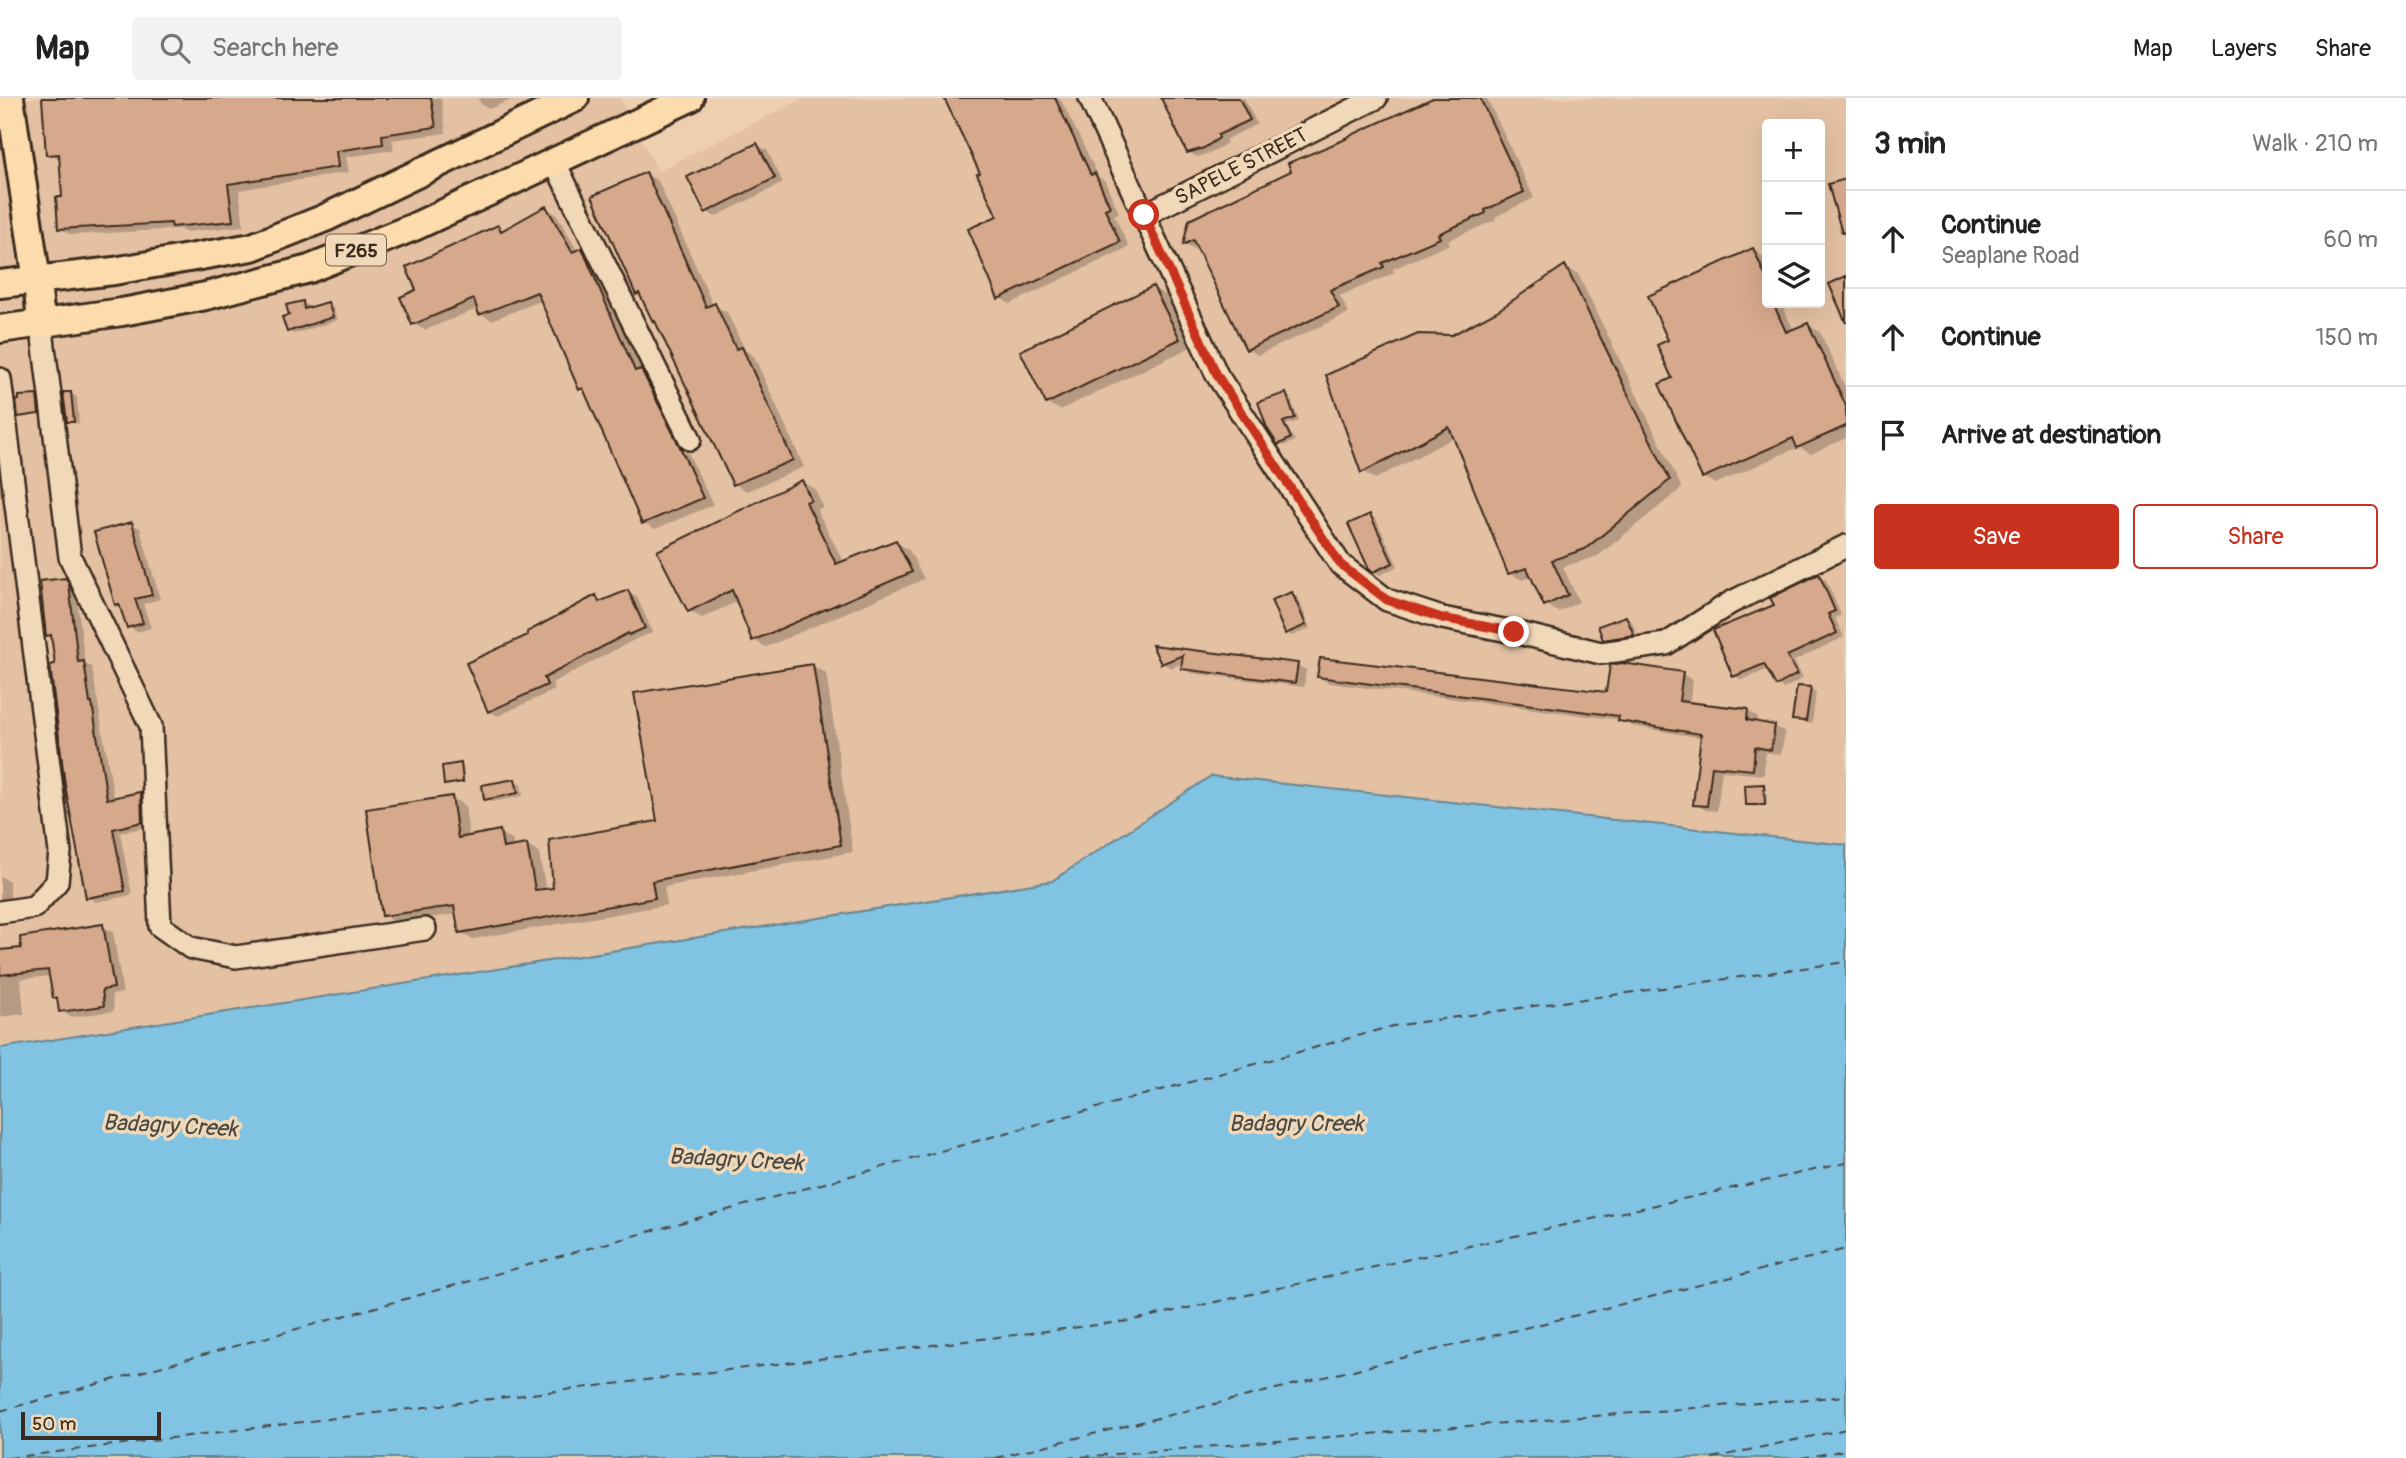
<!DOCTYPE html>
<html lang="en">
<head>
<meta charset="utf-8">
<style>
  body { margin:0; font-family:Pangolin,sans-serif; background:#f2f2f2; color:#222 }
  .controls { position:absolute; right:21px; top:21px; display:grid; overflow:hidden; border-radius:7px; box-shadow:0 7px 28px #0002 }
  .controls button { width:63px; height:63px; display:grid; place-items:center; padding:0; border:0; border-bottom:2px solid #e0e0e0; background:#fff; color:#222; font:35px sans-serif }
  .scale { position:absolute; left:21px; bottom:18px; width:140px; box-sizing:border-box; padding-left:7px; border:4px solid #3b2a1e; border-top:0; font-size:19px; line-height:24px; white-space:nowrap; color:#3b2a1e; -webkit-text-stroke:5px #f1d8b8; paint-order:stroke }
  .stop { position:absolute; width:21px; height:21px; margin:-16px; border:5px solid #c8321e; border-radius:50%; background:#fff }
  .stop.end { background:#c8321e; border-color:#fff; box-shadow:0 2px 7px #0008 }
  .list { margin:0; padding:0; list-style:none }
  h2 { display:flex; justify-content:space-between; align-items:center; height:91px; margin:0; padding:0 28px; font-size:30px }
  h2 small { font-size:23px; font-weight:400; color:#767676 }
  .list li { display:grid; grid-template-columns:46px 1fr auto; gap:21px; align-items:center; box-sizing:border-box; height:98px; padding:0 28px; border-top:2px solid #e0e0e0 }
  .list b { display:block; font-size:26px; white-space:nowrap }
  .list p { margin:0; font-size:23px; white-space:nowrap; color:#767676 }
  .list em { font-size:23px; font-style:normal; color:#767676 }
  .actions { display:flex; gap:14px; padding:21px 28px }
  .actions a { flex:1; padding:16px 0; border:2px solid #c8321e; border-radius:7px; text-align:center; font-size:24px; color:#c8321e }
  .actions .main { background:#c8321e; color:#fff }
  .icon { flex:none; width:38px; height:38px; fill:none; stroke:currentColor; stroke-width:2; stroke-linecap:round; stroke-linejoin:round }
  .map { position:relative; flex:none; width:1846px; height:1360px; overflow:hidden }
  header { display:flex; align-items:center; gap:42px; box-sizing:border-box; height:98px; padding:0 35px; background:#fff; border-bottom:2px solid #e0e0e0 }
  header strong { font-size:33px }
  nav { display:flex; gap:38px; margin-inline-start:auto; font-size:24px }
  .search { width:490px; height:63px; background:#f2f2f2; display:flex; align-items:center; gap:18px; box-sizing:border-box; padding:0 24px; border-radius:7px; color:#767676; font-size:26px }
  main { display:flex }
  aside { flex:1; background:#fff }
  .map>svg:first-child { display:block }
</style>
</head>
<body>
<header>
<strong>Map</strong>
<div class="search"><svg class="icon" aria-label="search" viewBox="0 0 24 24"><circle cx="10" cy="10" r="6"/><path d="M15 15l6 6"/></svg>Search here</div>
<nav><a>Map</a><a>Layers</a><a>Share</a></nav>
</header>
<main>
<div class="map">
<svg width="1846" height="1360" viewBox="0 0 1846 1360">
  <rect width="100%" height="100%" fill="#eed0b1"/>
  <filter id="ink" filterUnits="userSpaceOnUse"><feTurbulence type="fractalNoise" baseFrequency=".0143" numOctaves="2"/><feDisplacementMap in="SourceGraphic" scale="14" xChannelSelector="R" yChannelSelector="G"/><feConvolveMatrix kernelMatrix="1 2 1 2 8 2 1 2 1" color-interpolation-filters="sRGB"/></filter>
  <g filter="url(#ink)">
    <!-- built -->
    <path fill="#e4c1a3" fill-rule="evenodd" d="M 0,0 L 620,0 L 658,73 L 804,0 L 1846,0 L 1846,747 L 1211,678 L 1052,783 L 0,950 ZM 1767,26 L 1820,26 L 1820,205 L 1767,205 Z"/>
    <!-- water -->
    <path fill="#81c3e2" stroke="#658694" stroke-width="2" d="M 1211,678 L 1846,747 L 1846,1360 L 0,1360 L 0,950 L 1052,783 Z"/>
    <!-- shadow -->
    <path fill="#0003" fill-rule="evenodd" d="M 44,0 L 441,0 L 446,35 L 392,42 L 394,52 L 346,59 L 349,74 L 239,92 L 244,128 L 185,134 L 179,131 L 71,137 L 60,130 L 64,101 L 61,62 L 48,56 Z
      M 478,0 L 516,0 L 489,11 L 481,6 Z
      M 947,0 L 1060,0 L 1099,79 L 1105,83 L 1119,115 L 1114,117 L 1129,149 L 1010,206 L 1000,200 L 999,119 L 982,75 Z
      M 1163,0 L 1244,0 L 1257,26 L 1225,42 L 1227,45 L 1213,54 L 1197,59 L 1189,54 Z
      M 1439,0 L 1487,0 L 1534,100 L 1495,119 L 1496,122 L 1448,142 L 1450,146 L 1393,171 L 1394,175 L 1340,198 L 1349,215 L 1258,257 L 1247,251 L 1199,151 L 1195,152 L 1185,146 L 1190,123 Z
      M 757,47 L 767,52 L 783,85 L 715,119 L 706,113 Z
      M 646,76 L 658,83 L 713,207 L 727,214 L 745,252 L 754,258 L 804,369 L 747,393 L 734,386 L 658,224 L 643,198 L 638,196 Z
      M 546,110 L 557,117 L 578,154 L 582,152 L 593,159 L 642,273 L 652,279 L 713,407 L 655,431 L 644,425 L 587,295 L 580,290 L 543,202 L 492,222 L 480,216 L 479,210 L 425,232 L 413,226 L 419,193 L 498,129 L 505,133 ZM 642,278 L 646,278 L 686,356 L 683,358 Z
      M 1753,152 L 1765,160 L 1767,164 L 1767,205 L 1781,205 L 1794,233 L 1808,227 L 1820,234 L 1846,291 L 1846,340 L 1811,356 L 1799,349 L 1715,386 L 1703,379 L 1675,281 L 1670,243 Z
      M 1565,169 L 1578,176 L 1682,390 L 1598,458 L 1563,469 L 1579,504 L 1558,514 L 1545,506 L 1533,479 L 1522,482 L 1509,475 L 1455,339 L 1375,381 L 1362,373 L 1452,239 L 1498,214 Z
      M 1153,190 L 1166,197 L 1191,249 L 1060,312 L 1047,305 Z
      M 302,205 L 308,208 L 309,212 L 328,206 L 333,209 L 338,222 L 294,236 L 289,233 L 291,218 Z
      M 71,295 L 77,299 L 79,326 L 68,323 Z
      M 1286,297 L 1290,299 L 1299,323 L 1286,327 L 1295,343 L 1284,348 L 1279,346 Z
      M 36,299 L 39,300 L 41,317 L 20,318 Z
      M 0,347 L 6,398 L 0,399 Z
      M 802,384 L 815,391 L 823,409 L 817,412 L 844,465 L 896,444 L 909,452 L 924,481 L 766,549 L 753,542 L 738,503 L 702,520 L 689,513 Z
      M 1370,418 L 1376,421 L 1398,468 L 1380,477 L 1370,470 Z
      M 132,426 L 140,430 L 160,501 L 143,506 L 151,530 L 137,534 L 129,529 L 122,509 L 116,506 Z
      M 1819,478 L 1826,482 L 1841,517 L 1835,520 L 1844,539 L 1794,563 L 1803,580 L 1784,591 L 1777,586 L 1769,571 L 1742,582 L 1735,578 Z
      M 65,482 L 74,487 L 76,492 L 85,566 L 92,569 L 114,701 L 140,695 L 148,700 L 150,728 L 120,735 L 132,797 L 96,804 L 88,799 L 54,540 L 48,537 Z
      M 628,494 L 637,499 L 653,535 L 638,540 L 552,585 L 555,592 L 498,618 L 489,613 L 531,537 L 596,499 L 604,504 Z
      M 1292,496 L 1298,499 L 1310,530 L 1292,538 L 1286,534 Z
      M 1626,520 L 1632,523 L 1638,540 L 1610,544 L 1604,540 Z
      M 1155,549 L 1297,567 L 1306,572 L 1304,589 L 1191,575 L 1183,570 L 1183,565 L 1171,570 L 1162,565 Z
      M 813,568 L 826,575 L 853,754 L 664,789 L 667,807 L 473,841 L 460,834 L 457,816 L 396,825 L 383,817 L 452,700 L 465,707 L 469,739 L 499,734 L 512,742 L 514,750 L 526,747 L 539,755 L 546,793 L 555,791 L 659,724 Z
      M 1682,576 L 1693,582 L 1689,606 L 1747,612 L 1758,619 L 1757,626 L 1775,628 L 1785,635 L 1781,657 L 1765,654 L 1764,677 L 1722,673 L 1717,713 L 1706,712 L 1695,706 L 1703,640 L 1631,628 L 1620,622 L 1329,585 L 1319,579 L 1608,596 Z
      M 1810,591 L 1816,594 L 1812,626 L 1800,624 L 1794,621 Z
      M 460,667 L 463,668 L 465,685 L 446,686 Z
      M 515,683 L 521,686 L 523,698 L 492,704 L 486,700 Z
      M 1764,688 L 1766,690 L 1767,707 L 1748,706 Z
      M 0,778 L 9,783 L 11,806 L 0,812 Z
      M 103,828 L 113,834 L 123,895 L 112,897 L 114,913 L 71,919 L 61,913 L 59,902 L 54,899 L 51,878 L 21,881 L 24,916 L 0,919 L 0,854 L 23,851 Z"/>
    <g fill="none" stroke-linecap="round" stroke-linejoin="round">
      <!-- ferry -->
      <path stroke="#494945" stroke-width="2" stroke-dasharray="9 7" stroke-linecap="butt" d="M 0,1313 L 1393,928 L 1846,864
        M 8,1360 L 1129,1223 L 1846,1065
        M 995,1360 L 1846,1151
        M 1066,1360 L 1846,1298
        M 1712,1360 L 1846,1331
        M 1801,1360 L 1846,1352"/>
    </g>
    <!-- building -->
    <path fill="#d7a98c" stroke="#3b2a1e" stroke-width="2" d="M 42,0 L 431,0 L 436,29 L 382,37 L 383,46 L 336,53 L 338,69 L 228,86 L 233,123 L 172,129 L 171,125 L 58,131 L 56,99 L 62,99 L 59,56 L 46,57 Z
      M 944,0 L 1055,0 L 1091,77 L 1095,75 L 1110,109 L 1105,111 L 1120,144 L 998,201 L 968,131 L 997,118 L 977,76 L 980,75 Z
      M 1161,0 L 1239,0 L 1250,22 L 1218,37 L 1219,40 L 1204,50 L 1187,55 Z
      M 1433,0 L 1480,0 L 1524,94 L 1485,112 L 1486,115 L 1438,136 L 1440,140 L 1382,165 L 1384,169 L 1330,192 L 1339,209 L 1246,252 L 1193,142 L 1183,147 L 1189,122 L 1291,73 L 1288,65 L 1346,41 L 1345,40 Z
      M 757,45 L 775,80 L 705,115 L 687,79 Z
      M 646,74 L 706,209 L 715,205 L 736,251 L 742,249 L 793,362 L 733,387 L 655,223 L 653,224 L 639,195 L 636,197 L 592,98 Z
      M 1846,81 L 1846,134 L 1842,135 L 1828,86 Z
      M 546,108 L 572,154 L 582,150 L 635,273 L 641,271 L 680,349 L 703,400 L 642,426 L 583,290 L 579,292 L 537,194 L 479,217 L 474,201 L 412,227 L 400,199 L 416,192 L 406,169 L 498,127 L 501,133 Z
      M 1753,150 L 1767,182 L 1767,205 L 1773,205 L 1786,234 L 1808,225 L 1846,308 L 1846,328 L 1797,350 L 1793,340 L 1702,380 L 1659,286 L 1672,280 L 1657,247 L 1668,242 L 1648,198 Z
      M 1565,167 L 1670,382 L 1585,451 L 1552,462 L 1568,497 L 1544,508 L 1527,470 L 1508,476 L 1449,329 L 1361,375 L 1326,277 L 1418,236 L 1452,237 L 1497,213 Z
      M 1846,178 L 1846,225 L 1829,186 Z
      M 1153,188 L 1180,241 L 1046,306 L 1020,253 Z
      M 303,203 L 304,211 L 328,204 L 333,219 L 287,234 L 282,219 L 289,217 L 286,207 Z
      M 63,294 L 71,294 L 74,324 L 67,324 Z
      M 1286,295 L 1295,320 L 1283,324 L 1291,340 L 1278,347 L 1267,330 L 1258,304 Z
      M 37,297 L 39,316 L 18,319 L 16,302 L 19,302 L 19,298 Z
      M 802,382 L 811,402 L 806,404 L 836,466 L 896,442 L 912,474 L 752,543 L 732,492 L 688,514 L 657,453 Z
      M 1370,416 L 1393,465 L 1373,474 L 1369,471 L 1348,426 Z
      M 132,424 L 152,497 L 135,501 L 143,525 L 127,530 L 119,506 L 115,507 L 94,434 Z
      M 1819,476 L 1835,513 L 1828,516 L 1837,535 L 1787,558 L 1797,576 L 1776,588 L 1764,566 L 1733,579 L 1713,532 L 1774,507 L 1770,500 Z
      M 66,480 L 69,486 L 78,564 L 84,563 L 90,605 L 92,605 L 107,701 L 140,694 L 141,696 L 142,724 L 113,731 L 125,793 L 86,800 L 65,687 L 50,567 L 55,566 L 51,537 L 46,538 L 40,483 Z
      M 628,492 L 645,530 L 629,537 L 628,535 L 544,580 L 547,587 L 488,614 L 466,565 L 528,537 L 527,534 L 596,497 L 599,504 Z
      M 1292,494 L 1306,527 L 1285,536 L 1271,502 Z
      M 1626,518 L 1634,537 L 1603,542 L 1598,528 Z
      M 1152,547 L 1298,565 L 1295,585 L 1181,571 L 1183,557 L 1161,566 Z
      M 1320,560 L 1606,594 L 1610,567 L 1622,565 L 1683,574 L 1679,603 L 1748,611 L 1747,622 L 1775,627 L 1771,652 L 1755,649 L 1753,672 L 1712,668 L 1707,708 L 1693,707 L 1701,636 L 1618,623 L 1619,618 L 1317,579 Z
      M 813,566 L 841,747 L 652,783 L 655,800 L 459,835 L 454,808 L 382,818 L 366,711 L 452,698 L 458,740 L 500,732 L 503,750 L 527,746 L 535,792 L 553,790 L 549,742 L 657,723 L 634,595 Z
      M 1797,588 L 1811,589 L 1806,623 L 1792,622 Z
      M 461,665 L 463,684 L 444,687 L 442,668 Z
      M 515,681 L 518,695 L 484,702 L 482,687 Z
      M 1764,686 L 1765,707 L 1746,707 L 1745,687 Z
      M 103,826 L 114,890 L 102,892 L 104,908 L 59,914 L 57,900 L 53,900 L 48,872 L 0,877 L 0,852 L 21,850 L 20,839 Z"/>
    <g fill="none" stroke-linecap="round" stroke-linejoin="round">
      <!-- minor casing -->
      <g stroke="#3b2a1e" stroke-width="26">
        <path id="minor" d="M 1090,0 L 1217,277 L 1340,466 L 1387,502 L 1442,520 L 1514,534 L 1601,555 L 1666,546 L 1730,505 L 1846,448
          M 554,63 L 690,341
          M 1144,117 L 1376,0
          M 41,224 L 70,459 L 151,628 L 160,828 L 191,850 L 236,859 L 425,831
          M 0,281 L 60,754 L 57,784 L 34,809 L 0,814"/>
      </g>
      <!-- major casing -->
      <g stroke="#3b2a1e" stroke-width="32">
        <path id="major" d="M 10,0 L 37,183 L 41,224
          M 0,186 L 114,173 L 252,149 L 325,120 L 575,0
          M 0,231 L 122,214 L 206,198 L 309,171 L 414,129 L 690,0"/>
      </g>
      <!-- minor -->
      <use href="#minor" stroke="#f1d8b8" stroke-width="21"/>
      <!-- major -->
      <use href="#major" stroke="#fcdcac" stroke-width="26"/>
    </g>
  </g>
  <g fill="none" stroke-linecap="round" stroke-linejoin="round" filter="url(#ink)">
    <!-- route -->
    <path stroke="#c8321e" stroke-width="9" d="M 1144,117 L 1217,277 L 1340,466 L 1387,502 L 1442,520 L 1514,534"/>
  </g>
  <g text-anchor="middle" stroke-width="7" stroke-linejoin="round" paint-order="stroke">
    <!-- shield labels -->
    <rect fill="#f1d8b8" stroke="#725e4c" stroke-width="2" x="326" y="136.5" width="60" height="31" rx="5"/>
    <g font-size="19" font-weight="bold" fill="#3b2a1e">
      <text x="356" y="159">F265</text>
    </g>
    <!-- street labels -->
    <g font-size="21" fill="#3b2a1e" stroke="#f1d8b8">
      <text transform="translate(1241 68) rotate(-27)" y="7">SAPELE STREET</text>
    </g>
    <!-- water labels -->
    <g font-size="23" font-style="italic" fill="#494945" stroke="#f1d8b8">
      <text x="1296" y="1033">Badagry Creek</text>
      <text transform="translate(170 1027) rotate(3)" y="8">Badagry Creek</text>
      <text transform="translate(736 1061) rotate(3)" y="8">Badagry Creek</text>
    </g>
  </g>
</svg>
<div class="controls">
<button>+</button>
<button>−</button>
<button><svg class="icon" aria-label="layers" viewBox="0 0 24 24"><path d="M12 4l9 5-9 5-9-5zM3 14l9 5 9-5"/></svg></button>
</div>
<div class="scale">50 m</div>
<div class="stop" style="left:1144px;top:117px"></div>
<div class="stop end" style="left:1514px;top:534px"></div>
</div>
<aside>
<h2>3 min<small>Walk · 210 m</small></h2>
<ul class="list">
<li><svg class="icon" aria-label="ahead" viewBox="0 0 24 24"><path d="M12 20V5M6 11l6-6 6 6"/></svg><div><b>Continue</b><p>Seaplane Road</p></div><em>60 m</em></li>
<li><svg class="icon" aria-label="ahead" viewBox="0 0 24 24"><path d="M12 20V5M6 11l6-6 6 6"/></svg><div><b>Continue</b></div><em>150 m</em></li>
<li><svg class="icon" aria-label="arrive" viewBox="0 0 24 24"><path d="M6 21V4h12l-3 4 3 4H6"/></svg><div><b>Arrive at destination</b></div></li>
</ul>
<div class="actions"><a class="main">Save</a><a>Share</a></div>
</aside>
</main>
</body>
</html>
